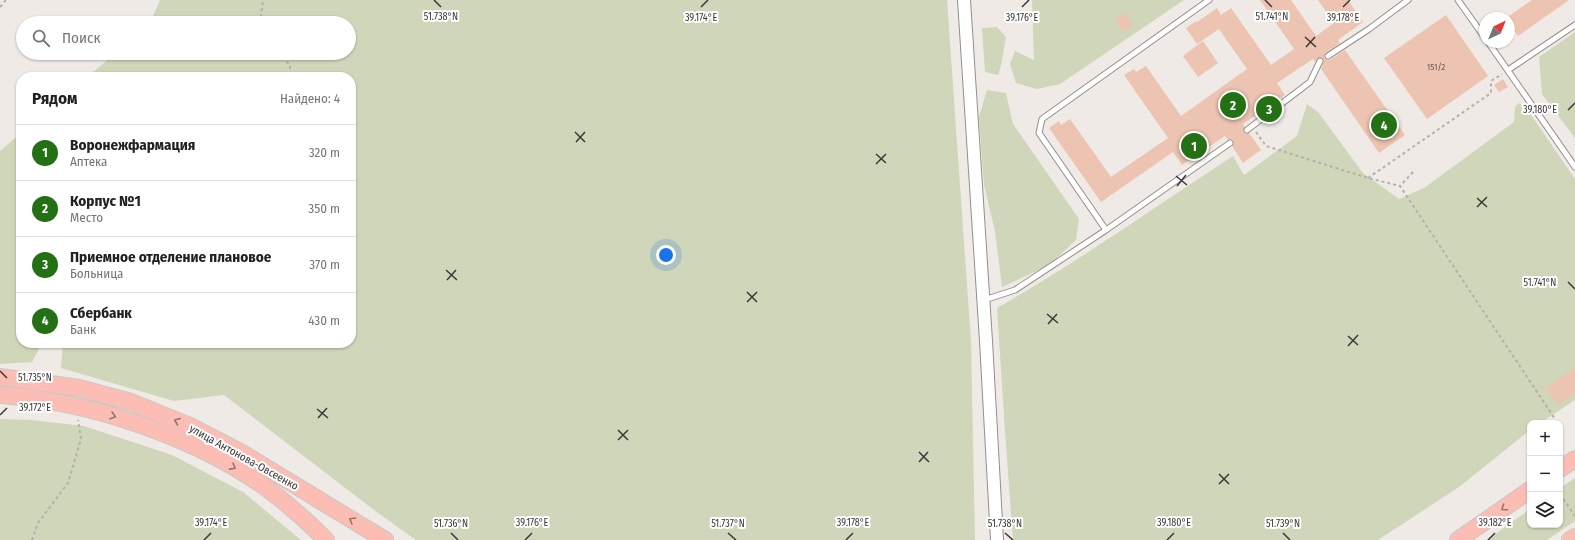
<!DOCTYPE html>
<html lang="ru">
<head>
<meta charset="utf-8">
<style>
  body { margin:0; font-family:"Fira Sans Condensed",sans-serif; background:#f2f2f2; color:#202124 }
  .controls { position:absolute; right:12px; bottom:12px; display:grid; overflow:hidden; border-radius:8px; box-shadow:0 1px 3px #0004 }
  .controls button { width:36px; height:36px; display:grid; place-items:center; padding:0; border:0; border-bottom:1px solid #e0e0e0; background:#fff; color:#202124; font:20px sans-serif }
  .compass { position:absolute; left:1479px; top:12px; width:36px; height:36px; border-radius:50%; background:#fff; box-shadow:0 1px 3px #0004; rotate:43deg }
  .you { position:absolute; left:666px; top:255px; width:14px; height:14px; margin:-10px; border:3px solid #fff; border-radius:50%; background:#1a73e8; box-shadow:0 0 0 6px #1a73e833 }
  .badge { display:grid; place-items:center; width:26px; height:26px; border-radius:50%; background:#247014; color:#fff; font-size:13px; font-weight:700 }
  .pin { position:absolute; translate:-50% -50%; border:2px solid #fff; box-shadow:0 1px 4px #0006 }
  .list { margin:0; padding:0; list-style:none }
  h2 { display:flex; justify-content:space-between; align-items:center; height:52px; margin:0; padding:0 16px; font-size:17px }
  h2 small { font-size:13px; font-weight:400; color:#757577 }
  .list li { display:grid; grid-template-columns:26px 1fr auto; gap:12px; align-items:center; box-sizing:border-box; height:56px; padding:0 16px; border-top:1px solid #e0e0e0 }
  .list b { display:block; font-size:15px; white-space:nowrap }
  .list p { margin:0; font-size:13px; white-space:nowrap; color:#757577 }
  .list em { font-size:13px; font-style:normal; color:#757577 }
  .icon { flex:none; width:22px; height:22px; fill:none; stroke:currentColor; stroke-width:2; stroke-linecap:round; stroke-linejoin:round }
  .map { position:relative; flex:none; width:1575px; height:540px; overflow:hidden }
  .search { position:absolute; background:#fff; box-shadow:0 1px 3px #0004; left:16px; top:16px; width:340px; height:44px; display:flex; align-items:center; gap:10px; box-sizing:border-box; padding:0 14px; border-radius:22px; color:#757577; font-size:15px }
  .panel { position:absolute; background:#fff; box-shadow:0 1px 3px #0004; left:16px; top:72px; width:340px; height:276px; border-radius:16px }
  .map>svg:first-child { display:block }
</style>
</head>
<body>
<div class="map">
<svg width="1575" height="540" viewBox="0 0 1575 540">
  <rect width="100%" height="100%" fill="#efeae5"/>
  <!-- green -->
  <path fill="#cfd6b9" d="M 160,0 L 947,0 L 971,342 L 975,540 L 416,540 L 378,513 L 224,395 L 174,401 L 61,368 L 63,343 L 351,343 L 351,77 L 87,77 L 116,53 L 349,53 L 349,23 L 150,23 Z
    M 1032,0 L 1184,0 L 1060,84 L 1037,89 L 1016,83 L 1010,64 L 1015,51 L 1034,60 Z
    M 997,27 L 1006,37 L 1001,65 L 998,75 L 985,72 L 982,28 Z
    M 1575,32 L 1575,138 L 1542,94 L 1539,57 Z
    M 987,90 L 1006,93 L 1013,124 L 1079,219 L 1076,240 L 1048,266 L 1002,287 L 995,231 L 984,185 L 979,117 Z
    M 1519,103 L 1529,112 L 1575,179 L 1575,400 L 1540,423 L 1530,423 L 1530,430 L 1459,487 L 1378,540 L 1013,540 L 1005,431 L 997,308 C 1079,261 1155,207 1233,156 L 1244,175 L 1297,136 L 1307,104 L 1318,112 L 1363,173 L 1399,199 L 1424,188 L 1514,122 L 1515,107 Z
    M 21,133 L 21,343 L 42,343 L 32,362 L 0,364 L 0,151 Z
    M 0,419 L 32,420 L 84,426 L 172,455 L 243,492 L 301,540 L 0,540 Z
    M 1575,478 L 1575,521 L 1547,540 L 1487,540 L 1530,509 L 1530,525 L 1560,525 L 1560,488 Z"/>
  <!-- building -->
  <path fill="#ecc4b1" d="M 1260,0 L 1291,0 L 1316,36 L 1334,23 L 1318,0 L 1348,0 L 1363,22 L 1338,40 L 1340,43 L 1326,53 L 1324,58 L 1327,60 L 1330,60 L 1345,50 L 1405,135 L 1379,153 L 1321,69 L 1324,60 L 1322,58 L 1319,57 L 1315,62 L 1313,59 L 1277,83 L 1285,95 L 1243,124 L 1245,127 L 1244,132 L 1246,134 L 1249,133 L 1261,150 L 1243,163 L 1232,146 L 1233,141 L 1231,139 L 1228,140 L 1225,136 L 1182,165 L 1173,152 L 1101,202 L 1049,128 L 1059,121 L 1061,125 L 1070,119 L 1111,177 L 1168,138 L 1124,75 L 1134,69 L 1136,72 L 1146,66 L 1181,116 L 1247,69 L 1219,29 L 1197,44 L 1186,28 L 1196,21 L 1197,22 L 1217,8 L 1221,15 L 1231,8 L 1271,65 L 1294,49 Z
    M 1532,0 L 1569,0 L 1518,36 L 1509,23 L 1509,18 L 1506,18 Z
    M 1125,13 L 1133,25 L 1123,31 L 1115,19 Z
    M 1446,15 L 1488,76 L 1427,119 L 1384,58 Z
    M 1203,41 L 1218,63 L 1198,77 L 1183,56 Z
    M 1503,79 L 1508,87 L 1499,92 L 1494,85 Z
    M 1575,368 L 1575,393 L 1558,405 L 1546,388 Z"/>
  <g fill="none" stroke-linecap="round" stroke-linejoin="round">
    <!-- service casing -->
    <g stroke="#948f8b" stroke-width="7">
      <path id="service" d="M 1458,0 L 1485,38
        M 1488,42 L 1575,167
        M 1328,56 L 1369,29 L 1408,0
        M 1508,70 L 1575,25
        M 1247,130 L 1310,82 L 1320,61
        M 1106,230 L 1039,133 L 1042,119 L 1209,0
        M 984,300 L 1015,290 L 1106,230 L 1230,143"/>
    </g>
    <!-- tertiary casing -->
    <g stroke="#948f8b" stroke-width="14">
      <path id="tertiary" d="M 964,0 L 986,341 L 997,540"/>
    </g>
    <!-- trunk casing -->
    <g stroke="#c8c8c7" stroke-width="18">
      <path id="trunk" d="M 0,377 L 79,388 L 131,402 L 190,426 L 242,453 L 385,540
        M 0,395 C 89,401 197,437 269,490 C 289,505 308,522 326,540
        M 1560,469 L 1575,459
        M 1458,540 L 1530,490
        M 1570,540 L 1575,537"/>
    </g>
    <!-- path -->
    <path stroke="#b4b0ac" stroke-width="2" stroke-dasharray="3 3" stroke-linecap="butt" d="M 0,7 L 6,0
      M 260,23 L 263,0
      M 278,53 L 290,65 L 290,77
      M 1256,132 L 1266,146 L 1368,178 L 1400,186
      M 1413,172 L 1400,186 L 1555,419 L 1555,423
      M 1368,178 L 1491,93 L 1491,81 L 1502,74
      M 1560,494 L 1575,516
      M 32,540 L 38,523 L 68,483 L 81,439 L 78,420"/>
    <!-- service -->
    <use href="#service" stroke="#fff" stroke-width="5"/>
    <!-- tertiary -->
    <use href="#tertiary" stroke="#fff" stroke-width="12"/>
    <!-- trunk -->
    <use href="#trunk" stroke="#fcbeb4" stroke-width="16"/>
  </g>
  <!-- one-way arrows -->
  <defs><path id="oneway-chevron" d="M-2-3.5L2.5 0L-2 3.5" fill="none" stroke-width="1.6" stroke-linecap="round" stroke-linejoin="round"/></defs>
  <g stroke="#92756f">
    <use href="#oneway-chevron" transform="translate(113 416) rotate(16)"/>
    <use href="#oneway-chevron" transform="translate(177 421) rotate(-158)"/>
    <use href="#oneway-chevron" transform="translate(233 467) rotate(29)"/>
    <use href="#oneway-chevron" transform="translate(1504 508) rotate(145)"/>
    <use href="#oneway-chevron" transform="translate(352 520) rotate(-149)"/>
  </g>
  <!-- ticks -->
  <path fill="none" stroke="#3b3937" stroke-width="1.5" d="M 434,0 L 441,7M 1265,0 L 1272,7M 701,7 L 708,0M 1022,7 L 1029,0M 1343,7 L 1350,0M 1305,37 L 1316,47M 1306,47 L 1315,37M 1568,110 L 1575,103M 575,132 L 585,142M 576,142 L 585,132M 876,154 L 886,163M 876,164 L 886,154M 1176,176 L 1187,185M 1177,186 L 1186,175M 1477,198 L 1487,207M 1477,207 L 1487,197M 446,270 L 457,280M 447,280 L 456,270M 1568,282 L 1575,289M 747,292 L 757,302M 747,302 L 757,292M 1047,314 L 1058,323M 1048,324 L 1057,314M 1348,336 L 1358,345M 1348,346 L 1358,335M 0,371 L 7,378M 317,409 L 328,418M 0,415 L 7,408M 318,418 L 327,408M 618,430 L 628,440M 618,440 L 628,430M 919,452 L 929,462M 919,462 L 928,452M 1219,474 L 1229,484M 1219,484 L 1229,474M 451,533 L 458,540M 728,533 L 736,540M 1005,533 L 1013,540M 1283,533 L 1290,540M 204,540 L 211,533M 525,540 L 532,533M 846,540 L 853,533M 1167,540 L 1174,533M 1488,540 L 1495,533"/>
  <g text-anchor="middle" stroke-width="4" stroke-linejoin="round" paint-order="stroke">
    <!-- number labels -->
    <g font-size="9" fill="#675c56">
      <text x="1436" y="70">151/2</text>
    </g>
    <!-- street labels -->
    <g font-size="11" fill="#3b3937" stroke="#fff">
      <text transform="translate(244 457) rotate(29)" y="4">улица Антонова-Овсеенко</text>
    </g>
  </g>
  <g font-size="10" text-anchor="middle" fill="#3b3937" stroke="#fff" stroke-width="4" stroke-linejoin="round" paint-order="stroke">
    <text x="441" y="20">51.738°N</text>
    <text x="1272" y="20">51.741°N</text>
    <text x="701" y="21">39.174°E</text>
    <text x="1022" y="21">39.176°E</text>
    <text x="1343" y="21">39.178°E</text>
    <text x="1540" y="113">39.180°E</text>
    <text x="1540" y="286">51.741°N</text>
    <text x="35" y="381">51.735°N</text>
    <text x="35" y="411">39.172°E</text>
    <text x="211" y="526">39.174°E</text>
    <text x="532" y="526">39.176°E</text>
    <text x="853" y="526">39.178°E</text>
    <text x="1174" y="526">39.180°E</text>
    <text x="1495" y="526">39.182°E</text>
    <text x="451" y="527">51.736°N</text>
    <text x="728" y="527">51.737°N</text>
    <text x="1005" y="527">51.738°N</text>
    <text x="1283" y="527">51.739°N</text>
  </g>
</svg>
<div class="controls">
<button>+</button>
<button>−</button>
<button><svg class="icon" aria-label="layers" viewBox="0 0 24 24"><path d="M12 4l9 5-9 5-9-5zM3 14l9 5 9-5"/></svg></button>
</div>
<svg class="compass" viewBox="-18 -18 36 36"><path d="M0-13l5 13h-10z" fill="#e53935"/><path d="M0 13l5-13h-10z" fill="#757577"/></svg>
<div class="you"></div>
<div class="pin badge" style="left:1194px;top:146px">1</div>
<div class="pin badge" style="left:1233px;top:105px">2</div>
<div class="pin badge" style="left:1269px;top:109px">3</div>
<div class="pin badge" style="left:1384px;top:125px">4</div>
<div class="search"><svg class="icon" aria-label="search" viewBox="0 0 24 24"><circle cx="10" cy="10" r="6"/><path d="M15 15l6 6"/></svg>Поиск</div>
<section class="panel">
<h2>Рядом<small>Найдено: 4</small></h2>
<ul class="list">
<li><span class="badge">1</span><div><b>Воронежфармация</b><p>Аптека</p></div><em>320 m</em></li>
<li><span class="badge">2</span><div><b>Корпус №1</b><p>Место</p></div><em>350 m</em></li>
<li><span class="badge">3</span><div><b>Приемное отделение плановое</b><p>Больница</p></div><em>370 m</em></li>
<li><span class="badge">4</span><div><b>Сбербанк</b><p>Банк</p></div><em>430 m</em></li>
</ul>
</section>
</div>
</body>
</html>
